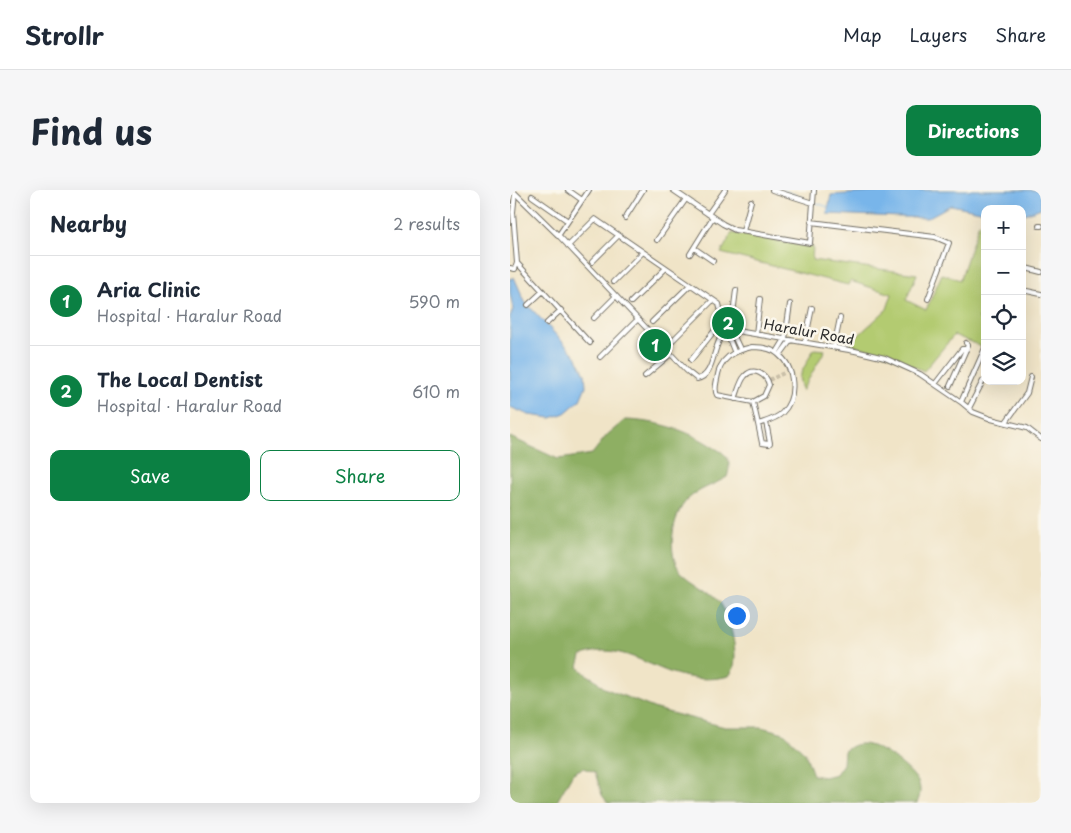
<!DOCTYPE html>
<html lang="en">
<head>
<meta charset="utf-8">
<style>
  body { margin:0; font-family:"Playpen Sans",sans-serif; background:#f6f6f7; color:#1f2937 }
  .controls { position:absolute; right:15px; top:15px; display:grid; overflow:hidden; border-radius:10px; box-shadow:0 5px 20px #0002 }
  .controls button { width:45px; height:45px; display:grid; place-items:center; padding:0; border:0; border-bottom:1px solid #e0e1e3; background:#fff; color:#1f2937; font:25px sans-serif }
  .you { position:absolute; left:226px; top:425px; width:18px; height:18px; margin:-12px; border:4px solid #fff; border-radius:50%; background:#1a73e8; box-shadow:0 0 0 8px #1a73e833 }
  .badge { display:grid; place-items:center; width:32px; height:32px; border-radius:50%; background:#0b8043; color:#fff; font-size:16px; font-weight:700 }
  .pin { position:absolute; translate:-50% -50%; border:2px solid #fff; box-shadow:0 1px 5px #0006 }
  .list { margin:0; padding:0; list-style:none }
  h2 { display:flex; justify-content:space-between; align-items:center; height:65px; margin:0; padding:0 20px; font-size:21px }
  h2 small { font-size:16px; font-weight:400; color:#747a83 }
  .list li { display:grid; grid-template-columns:32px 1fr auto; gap:15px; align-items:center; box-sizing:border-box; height:90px; padding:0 20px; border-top:1px solid #e0e1e3 }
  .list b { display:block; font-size:19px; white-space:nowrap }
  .list p { margin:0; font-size:16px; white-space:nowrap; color:#747a83 }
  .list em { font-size:16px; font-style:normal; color:#747a83 }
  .actions { display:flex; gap:10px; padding:15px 20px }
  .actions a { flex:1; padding:11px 0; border:1px solid #0b8043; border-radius:10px; text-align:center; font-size:18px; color:#0b8043 }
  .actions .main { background:#0b8043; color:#fff }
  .icon { flex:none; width:28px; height:28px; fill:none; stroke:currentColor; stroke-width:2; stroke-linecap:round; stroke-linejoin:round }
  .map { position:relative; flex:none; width:531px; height:613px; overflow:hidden; border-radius:10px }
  header { display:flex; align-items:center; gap:30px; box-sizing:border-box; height:70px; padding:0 25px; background:#fff; border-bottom:1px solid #e0e1e3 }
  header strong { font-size:24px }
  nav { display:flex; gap:28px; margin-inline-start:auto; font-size:18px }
  .intro { display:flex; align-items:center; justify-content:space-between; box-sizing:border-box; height:120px; padding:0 30px }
  h1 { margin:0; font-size:35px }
  .button { padding:12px 22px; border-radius:10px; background:#0b8043; color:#fff; font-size:18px; font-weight:700 }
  main { display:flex; gap:30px; padding:0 30px }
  aside { flex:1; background:#fff; border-radius:10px; box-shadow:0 5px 20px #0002 }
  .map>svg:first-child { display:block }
</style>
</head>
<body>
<header>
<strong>Strollr</strong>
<nav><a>Map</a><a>Layers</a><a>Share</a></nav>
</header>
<div class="intro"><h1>Find us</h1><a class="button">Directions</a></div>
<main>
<aside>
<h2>Nearby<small>2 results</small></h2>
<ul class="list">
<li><span class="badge">1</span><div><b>Aria Clinic</b><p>Hospital · Haralur Road</p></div><em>590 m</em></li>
<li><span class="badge">2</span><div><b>The Local Dentist</b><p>Hospital · Haralur Road</p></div><em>610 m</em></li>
</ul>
<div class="actions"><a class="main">Save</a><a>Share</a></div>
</aside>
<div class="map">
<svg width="531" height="613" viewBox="0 0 531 613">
  <rect width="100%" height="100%" fill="#fbf7ec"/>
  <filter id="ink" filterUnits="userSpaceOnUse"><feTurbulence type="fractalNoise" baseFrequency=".02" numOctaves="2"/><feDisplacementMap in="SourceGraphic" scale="10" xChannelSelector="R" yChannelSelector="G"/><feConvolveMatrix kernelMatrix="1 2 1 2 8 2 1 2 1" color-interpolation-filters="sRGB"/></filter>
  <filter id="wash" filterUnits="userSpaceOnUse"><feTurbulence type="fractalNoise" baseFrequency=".0096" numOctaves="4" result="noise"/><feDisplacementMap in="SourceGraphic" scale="20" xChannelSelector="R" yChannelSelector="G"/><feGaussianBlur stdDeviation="1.12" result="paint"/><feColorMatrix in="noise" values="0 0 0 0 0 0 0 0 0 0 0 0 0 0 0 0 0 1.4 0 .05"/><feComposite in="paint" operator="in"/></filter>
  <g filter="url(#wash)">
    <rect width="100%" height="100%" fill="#f0e4c7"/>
    <!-- green -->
    <path fill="#b3cb71" stroke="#6f7b4e" d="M 469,33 L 475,35 L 475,123 L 468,128 L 475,132 L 475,154 L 473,157 L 444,145 L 414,181 L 379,165 L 339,154 L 377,119 L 382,104 L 340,91 L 338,95 L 211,63 L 222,43 L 303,57 L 302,70 L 407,84 L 396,110 L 416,120 L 432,84 L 450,90 Z
      M 304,159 L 315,160 L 292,201 L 289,187 Z"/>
    <!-- forest -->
    <path fill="#8eaf63" stroke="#5c6d47" d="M 115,230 C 147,231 176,239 203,257 C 206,259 213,262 215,265 C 221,272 219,280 217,287 C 204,295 188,299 177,310 C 162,325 156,365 171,382 C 182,393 197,399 208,410 C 219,423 228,459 224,476 C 224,479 221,483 219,486 C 200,491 181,489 162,483 C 133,473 103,451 71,466 L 68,477 L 76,484 L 86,490 L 94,498 L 146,519 L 215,537 L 251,537 L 274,543 L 295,563 L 303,585 L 314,587 L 326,584 L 333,574 L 334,561 C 340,557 344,554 352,554 C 368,554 403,579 409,594 C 411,601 410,606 407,613 L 98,613 L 92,605 L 85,582 L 73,578 L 63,583 L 46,613 L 0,613 L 0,247 L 48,269 L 70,266 L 82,264 L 97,245 Z"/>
    <!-- water -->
    <path fill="#78b5ea" stroke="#52708a" d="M 396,0 L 531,0 L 531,18 L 512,25 L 512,19 L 475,19 L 475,22 L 441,15 L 417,28 L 317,24 L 321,5 Z
      M 4,87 L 15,112 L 66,166 L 75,184 L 76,196 L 70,210 L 55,223 L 41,228 L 19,225 L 0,217 L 0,127 L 3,119 L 0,103 L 0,89 Z"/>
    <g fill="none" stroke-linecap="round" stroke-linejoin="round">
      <!-- stream -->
      <path stroke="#78b5ea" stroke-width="1" d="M 273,0 L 294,8
        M 304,12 L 318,17"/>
    </g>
  </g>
  <g filter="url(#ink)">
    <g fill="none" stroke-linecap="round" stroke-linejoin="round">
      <!-- minor-tunnel -->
      <path stroke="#c9bfa8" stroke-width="4" stroke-dasharray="4 2" stroke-linecap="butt" d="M 259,190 L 274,183"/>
      <!-- minor casing -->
      <g stroke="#706c62" stroke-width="6">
        <path id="minor" d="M 58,0 L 72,10
          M 163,0 L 213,34 L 225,40 L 300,53 L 304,0
          M 262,0 L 303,13
          M 0,1 L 5,3 L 50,47 L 177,181 L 187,189 C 205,186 202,156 214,142 L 221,140 L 345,161 L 375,168 L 410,184 L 451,212 L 463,222 L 481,229 L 517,238 L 531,249
          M 5,3 L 3,22 L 7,73
          M 22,6 L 58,31
          M 198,24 L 215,0
          M 115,28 L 133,0
          M 301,32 L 425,47 L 439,53 L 418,109
          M 529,36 L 531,36
          M 233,41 L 241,11
          M 48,46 L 79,0
          M 147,50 L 176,9
          M 58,56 L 85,29 L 209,114 L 211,122 L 209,135 L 181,170
          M 184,58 L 203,71
          M 180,64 L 203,27
          M 82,72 L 108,46
          M 7,73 L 80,153
          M 512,77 L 531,82
          M 0,78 L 5,79 L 7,73
          M 103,92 L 132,63
          M 226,100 L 221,140 L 230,159
          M 512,100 L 531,104
          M 121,112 L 156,78
          M 18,115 L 33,101
          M 84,128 L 106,106
          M 142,132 L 180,95
          M 37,133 L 51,120
          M 216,141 L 224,161
          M 246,144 L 250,109
          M 162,151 L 203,110
          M 295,152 L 302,118
          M 242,157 C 251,157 261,158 268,164 C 285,177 288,207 272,223 C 266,229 257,231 248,234 L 243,212 L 207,205 C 204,200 206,195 207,189 C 210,168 223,161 242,157 Z
          M 324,157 L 330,128
          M 267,162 L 275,149 L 280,114
          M 270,165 L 281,150
          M 90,167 L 128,129
          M 135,186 L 161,164
          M 425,194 L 452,159 L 457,159
          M 440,196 L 458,155 L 456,153
          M 225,209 C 228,202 230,191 235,186 C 244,176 257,185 259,195 L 254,206 L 243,212
          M 451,212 L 475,158
          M 459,218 L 473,191
          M 496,232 L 517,203 L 521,187
          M 248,234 L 252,253 L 259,254 L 260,253 L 256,232"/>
      </g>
      <!-- minor -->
      <use href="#minor" stroke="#fff" stroke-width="4"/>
    </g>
  </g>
  <g text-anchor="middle" stroke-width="5" stroke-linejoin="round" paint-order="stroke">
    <!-- street labels -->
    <g font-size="14" fill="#2b2b2b" stroke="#fbf7ec">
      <text transform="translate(299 142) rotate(10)" y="5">Haralur Road</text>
    </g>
  </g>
</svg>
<div class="controls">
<button>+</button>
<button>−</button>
<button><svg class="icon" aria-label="locate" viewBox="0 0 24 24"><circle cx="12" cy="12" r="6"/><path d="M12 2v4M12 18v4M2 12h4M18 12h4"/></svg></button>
<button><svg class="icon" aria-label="layers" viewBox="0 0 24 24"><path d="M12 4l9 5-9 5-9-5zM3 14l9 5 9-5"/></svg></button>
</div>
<div class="you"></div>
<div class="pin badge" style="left:145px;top:155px">1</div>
<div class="pin badge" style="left:218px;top:133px">2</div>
</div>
</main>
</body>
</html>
